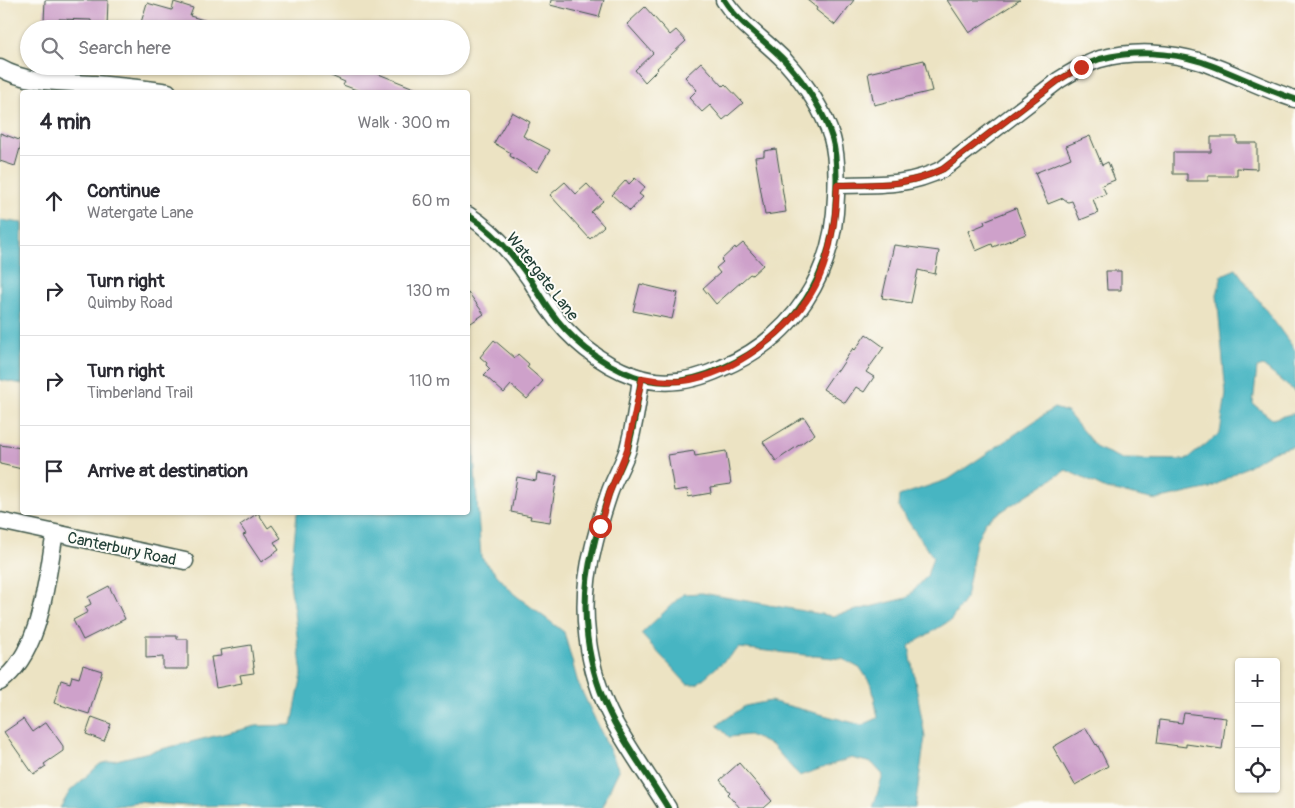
<!DOCTYPE html>
<html lang="en">
<head>
<meta charset="utf-8">
<style>
  body { margin:0; font-family:Pangolin,sans-serif; background:#f7f7f7; color:#2b2b33 }
  .controls { position:absolute; right:15px; bottom:15px; display:grid; overflow:hidden; border-radius:5px; box-shadow:0 1px 4px #0004 }
  .controls button { width:45px; height:45px; display:grid; place-items:center; padding:0; border:0; border-bottom:1px solid #e1e1e2; background:#fff; color:#2b2b33; font:25px sans-serif }
  .stop { position:absolute; width:15px; height:15px; margin:-11px; border:4px solid #c8321e; border-radius:50%; background:#fff }
  .stop.end { background:#c8321e; border-color:#fff; box-shadow:0 1px 5px #0008 }
  .list { margin:0; padding:0; list-style:none }
  h2 { display:flex; justify-content:space-between; align-items:center; height:65px; margin:0; padding:0 20px; font-size:21px }
  h2 small { font-size:16px; font-weight:400; color:#7c7c81 }
  .list li { display:grid; grid-template-columns:32px 1fr auto; gap:15px; align-items:center; box-sizing:border-box; height:90px; padding:0 20px; border-top:1px solid #e1e1e2 }
  .list b { display:block; font-size:19px; white-space:nowrap }
  .list p { margin:0; font-size:16px; white-space:nowrap; color:#7c7c81 }
  .list em { font-size:16px; font-style:normal; color:#7c7c81 }
  .icon { flex:none; width:28px; height:28px; fill:none; stroke:currentColor; stroke-width:2; stroke-linecap:round; stroke-linejoin:round }
  .map { position:relative; flex:none; width:1295px; height:808px; overflow:hidden }
  .search { position:absolute; background:#fff; box-shadow:0 1px 4px #0004; left:20px; top:20px; width:450px; height:55px; display:flex; align-items:center; gap:12px; box-sizing:border-box; padding:0 18px; border-radius:28px; color:#7c7c81; font-size:19px }
  .panel { position:absolute; background:#fff; box-shadow:0 1px 4px #0004; left:20px; top:90px; width:450px; height:425px; border-radius:5px }
  .map>svg:first-child { display:block }
</style>
</head>
<body>
<div class="map">
<svg width="1295" height="808" viewBox="0 0 1295 808">
  <rect width="100%" height="100%" fill="#fdfcf7"/>
  <filter id="ink" filterUnits="userSpaceOnUse"><feTurbulence type="fractalNoise" baseFrequency=".02" numOctaves="2"/><feDisplacementMap in="SourceGraphic" scale="10" xChannelSelector="R" yChannelSelector="G"/><feConvolveMatrix kernelMatrix="1 2 1 2 8 2 1 2 1" color-interpolation-filters="sRGB"/></filter>
  <filter id="wash" filterUnits="userSpaceOnUse"><feTurbulence type="fractalNoise" baseFrequency=".0096" numOctaves="4" result="noise"/><feDisplacementMap in="SourceGraphic" scale="20" xChannelSelector="R" yChannelSelector="G"/><feGaussianBlur stdDeviation="1.12" result="paint"/><feColorMatrix in="noise" values="0 0 0 0 0 0 0 0 0 0 0 0 0 0 0 0 0 1.4 0 .05"/><feComposite in="paint" operator="in"/></filter>
  <g filter="url(#wash)">
    <rect width="100%" height="100%" fill="#ece3c3"/>
    <!-- water -->
    <path fill="#47b5c2" stroke="#33797b" d="M 0,220 L 22,223 L 22,384 L 0,380 Z
      M 1236,269 L 1295,350 L 1295,392 L 1263,366 L 1257,368 L 1253,404 L 1272,419 L 1295,413 L 1295,446 L 1274,451 L 1210,488 L 1156,500 L 1106,489 L 1066,470 L 985,522 L 976,542 L 966,598 L 951,620 L 909,646 L 925,737 L 915,808 L 873,808 L 883,775 L 872,763 L 851,758 L 799,776 L 773,746 L 749,735 L 729,737 L 717,725 L 745,706 L 770,701 L 862,725 L 878,718 L 872,686 L 861,669 L 843,659 L 739,648 L 697,684 L 687,684 L 641,634 L 683,594 L 702,593 L 832,616 L 907,598 L 927,576 L 933,557 L 898,507 L 899,496 L 949,479 L 1054,408 L 1067,412 L 1097,448 L 1123,459 L 1186,460 L 1220,433 L 1226,394 L 1217,295 L 1222,275 Z
      M 468,418 L 472,426 L 481,557 L 514,594 L 564,632 L 578,683 L 619,770 L 601,808 L 254,808 L 245,805 L 188,806 L 137,802 L 109,806 L 107,808 L 60,808 L 70,791 L 100,764 L 256,726 L 292,725 L 302,674 L 290,582 L 297,513 L 468,512 Z"/>
    <g id="blocks">
      <!-- building -->
      <path fill="#cea1ca" d="M 45,0 L 108,0 L 107,27 L 91,26 L 91,20 L 59,19 L 59,22 L 44,21 Z
        M 551,0 L 604,0 L 599,17 L 550,5 Z
        M 807,0 L 854,0 L 835,25 L 816,10 L 817,8 Z
        M 947,0 L 1020,0 L 969,33 Z
        M 174,2 L 193,8 L 190,16 L 221,25 L 220,29 L 139,29 L 147,3 L 172,10 Z
        M 645,7 L 670,35 L 676,30 L 686,41 L 657,68 L 658,69 L 645,82 L 635,70 L 653,53 L 627,24 Z
        M 924,60 L 932,91 L 874,105 L 868,73 Z
        M 701,62 L 723,86 L 725,84 L 743,103 L 723,120 L 710,105 L 702,112 L 689,98 L 697,90 L 685,77 Z
        M 308,66 L 379,66 L 376,73 L 424,92 L 362,92 L 343,85 L 345,82 Z
        M 512,112 L 530,122 L 523,136 L 550,150 L 537,172 L 510,156 L 511,153 L 494,143 Z
        M 0,133 L 22,141 L 15,166 L 0,161 Z
        M 1090,136 L 1102,165 L 1108,162 L 1115,180 L 1102,185 L 1106,194 L 1093,199 L 1098,213 L 1080,220 L 1072,201 L 1068,202 L 1063,198 L 1048,204 L 1035,173 L 1071,158 L 1066,146 Z
        M 1211,137 L 1237,137 L 1237,143 L 1257,143 L 1257,169 L 1237,168 L 1237,176 L 1208,176 L 1208,181 L 1187,181 L 1187,174 L 1173,174 L 1173,152 L 1211,152 Z
        M 776,149 L 786,212 L 765,215 L 755,157 L 764,156 L 764,151 Z
        M 635,178 L 645,187 L 639,194 L 643,197 L 630,211 L 612,195 L 626,180 L 629,184 Z
        M 565,182 L 576,194 L 587,184 L 603,201 L 591,212 L 604,226 L 590,239 L 550,195 Z
        M 1016,208 L 1026,234 L 993,247 L 992,244 L 976,251 L 968,231 L 985,224 L 984,221 Z
        M 743,243 L 763,265 L 752,275 L 750,274 L 716,304 L 703,288 L 720,273 L 716,268 L 723,262 L 721,260 L 735,247 L 736,249 Z
        M 894,245 L 939,251 L 935,274 L 918,270 L 911,303 L 882,298 Z
        M 1106,271 L 1121,271 L 1121,290 L 1107,290 Z
        M 640,284 L 678,293 L 672,319 L 633,311 Z
        M 468,292 L 484,314 L 468,325 Z
        M 866,334 L 884,347 L 866,372 L 874,377 L 864,392 L 856,387 L 845,403 L 823,389 L 836,370 L 838,371 L 853,348 L 855,350 Z
        M 494,340 L 515,358 L 518,354 L 529,364 L 527,367 L 543,381 L 527,399 L 511,385 L 504,393 L 484,375 L 490,369 L 486,365 L 487,363 L 480,357 Z
        M 804,417 L 815,434 L 776,461 L 763,442 Z
        M 0,445 L 22,448 L 22,469 L 0,464 Z
        M 694,451 L 695,456 L 726,451 L 731,484 L 710,487 L 711,493 L 688,497 L 687,489 L 674,491 L 668,455 Z
        M 537,473 L 557,476 L 550,522 L 530,519 L 531,516 L 511,512 L 517,477 L 536,481 Z
        M 258,513 L 268,528 L 272,525 L 281,538 L 274,542 L 279,550 L 261,562 L 243,535 L 246,534 L 240,525 Z
        M 109,586 L 125,619 L 83,640 L 73,620 L 88,612 L 85,607 L 91,604 L 88,597 Z
        M 146,636 L 177,636 L 177,639 L 188,639 L 188,669 L 163,669 L 163,657 L 146,658 Z
        M 251,645 L 254,667 L 253,667 L 254,673 L 240,675 L 242,683 L 216,688 L 211,657 L 221,656 L 220,650 Z
        M 83,665 L 102,671 L 89,714 L 54,703 L 61,680 L 70,683 L 72,676 L 79,678 Z
        M 1184,713 L 1226,718 L 1222,749 L 1186,744 L 1186,747 L 1157,743 L 1160,720 L 1182,723 Z
        M 92,717 L 111,724 L 104,741 L 86,734 Z
        M 23,719 L 32,732 L 46,722 L 63,746 L 63,751 L 44,764 L 46,767 L 34,775 L 4,732 Z
        M 1086,728 L 1096,745 L 1097,744 L 1108,766 L 1075,785 L 1053,747 Z
        M 739,763 L 772,801 L 764,808 L 740,808 L 728,794 L 730,792 L 720,780 Z"/>
    </g>
  </g>
  <g filter="url(#ink)">
    <use href="#blocks" fill-opacity="0" stroke="#3e5649" stroke-width="1"/>
    <g fill="none" stroke-linecap="round" stroke-linejoin="round">
      <!-- minor casing -->
      <g stroke="#3e5649" stroke-width="19">
        <path id="minor" d="M 0,68 C 28,84 63,82 95,84 C 119,86 143,88 168,92
          M 837,185 C 877,184 906,187 943,169 L 1059,80 C 1072,72 1085,64 1100,59 C 1133,50 1170,52 1202,62 C 1234,73 1263,89 1295,99
          M 468,215 C 493,231 513,254 530,279 C 536,289 542,299 549,309 C 569,338 600,364 634,376 C 664,387 694,381 722,368 C 794,337 834,275 836,196 C 837,178 837,155 832,138 C 823,110 804,82 785,61 C 765,40 740,25 724,0
          M 641,378 C 638,402 634,426 628,449 C 623,465 614,479 609,494 C 603,512 597,531 593,549 C 578,606 586,669 614,722 C 630,751 650,779 668,808
          M 0,521 L 185,561
          M 0,682 C 42,652 46,580 55,533"/>
      </g>
      <!-- minor -->
      <use href="#minor" stroke="#fff" stroke-width="16"/>
      <!-- cycleway casing -->
      <g stroke="#fdfcf7" stroke-width="9">
        <path id="cycleway" d="M 837,185 C 877,184 906,187 943,169 L 1059,80 C 1072,72 1085,64 1100,59 C 1133,50 1170,52 1202,62 C 1234,73 1263,89 1295,99
          M 468,215 C 493,231 513,254 530,279 C 536,289 542,299 549,309 C 569,338 600,364 634,376 C 664,387 694,381 722,368 C 794,337 834,275 836,196 C 837,178 837,155 832,138 C 823,110 804,82 785,61 C 765,40 740,25 724,0
          M 641,378 C 638,402 634,426 628,449 C 623,465 614,479 609,494 C 603,512 597,531 593,549 C 578,606 586,669 614,722 C 630,751 650,779 668,808"/>
      </g>
      <!-- cycleway -->
      <use href="#cycleway" stroke="#1b5e20" stroke-width="6"/>
    </g>
  </g>
  <g fill="none" stroke-linecap="round" stroke-linejoin="round" filter="url(#ink)">
    <!-- route -->
    <path stroke="#c8321e" stroke-width="6" d="M 600,526 L 609,494 L 627,450 L 642,378 C 656,381 669,382 683,381 C 733,375 793,329 816,285 C 831,254 836,219 837,185 C 877,184 906,187 943,169 L 1059,80 L 1081,67"/>
  </g>
  <g text-anchor="middle" stroke-width="4" stroke-linejoin="round" paint-order="stroke">
    <!-- street labels -->
    <g font-size="16" fill="#1f3d34" stroke="#fdfcf7">
      <text transform="translate(543 276) rotate(52)" y="6">Watergate Lane</text>
      <text transform="translate(122 548) rotate(12)" y="6">Canterbury Road</text>
    </g>
  </g>
</svg>
<div class="controls">
<button>+</button>
<button>−</button>
<button><svg class="icon" aria-label="locate" viewBox="0 0 24 24"><circle cx="12" cy="12" r="6"/><path d="M12 2v4M12 18v4M2 12h4M18 12h4"/></svg></button>
</div>
<div class="stop" style="left:600px;top:526px"></div>
<div class="stop end" style="left:1081px;top:67px"></div>
<div class="search"><svg class="icon" aria-label="search" viewBox="0 0 24 24"><circle cx="10" cy="10" r="6"/><path d="M15 15l6 6"/></svg>Search here</div>
<section class="panel">
<h2>4 min<small>Walk · 300 m</small></h2>
<ul class="list">
<li><svg class="icon" aria-label="ahead" viewBox="0 0 24 24"><path d="M12 20V5M6 11l6-6 6 6"/></svg><div><b>Continue</b><p>Watergate Lane</p></div><em>60 m</em></li>
<li><svg class="icon" aria-label="right" viewBox="0 0 24 24"><path d="M7 20v-9h11M14 6l5 5-5 5"/></svg><div><b>Turn right</b><p>Quimby Road</p></div><em>130 m</em></li>
<li><svg class="icon" aria-label="right" viewBox="0 0 24 24"><path d="M7 20v-9h11M14 6l5 5-5 5"/></svg><div><b>Turn right</b><p>Timberland Trail</p></div><em>110 m</em></li>
<li><svg class="icon" aria-label="arrive" viewBox="0 0 24 24"><path d="M6 21V4h12l-3 4 3 4H6"/></svg><div><b>Arrive at destination</b></div></li>
</ul>
</section>
</div>
</body>
</html>
